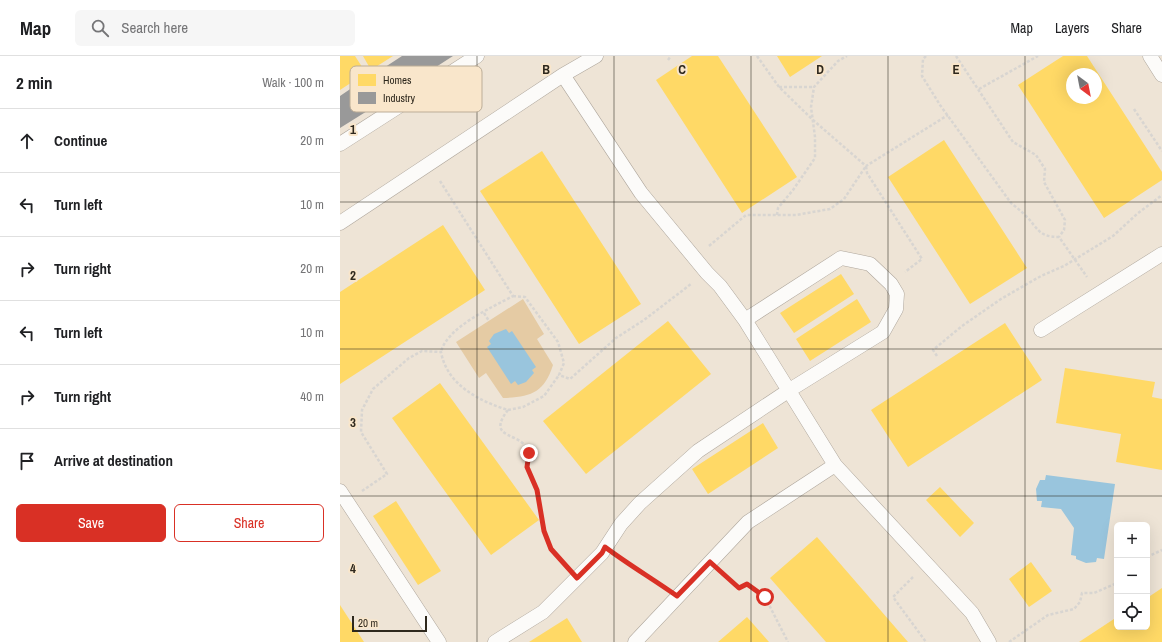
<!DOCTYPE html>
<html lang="en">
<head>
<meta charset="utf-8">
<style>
  body { margin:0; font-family:"Archivo Narrow",sans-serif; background:#f6f6f6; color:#202124 }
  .controls { position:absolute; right:12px; bottom:12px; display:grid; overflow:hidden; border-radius:6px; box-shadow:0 4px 16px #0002 }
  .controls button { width:36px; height:36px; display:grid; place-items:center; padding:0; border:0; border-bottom:1px solid #e0e0e0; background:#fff; color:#202124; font:20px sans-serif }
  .compass { position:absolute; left:726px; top:12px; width:36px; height:36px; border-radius:50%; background:#fff; box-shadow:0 4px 16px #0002; rotate:148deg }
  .scale { position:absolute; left:12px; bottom:10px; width:75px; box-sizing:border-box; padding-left:4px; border:2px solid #2e281d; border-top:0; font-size:11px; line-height:14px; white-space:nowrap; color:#2e281d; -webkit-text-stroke:3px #f9e6cb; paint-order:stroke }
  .stop { position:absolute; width:12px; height:12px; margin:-9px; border:3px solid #d93025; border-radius:50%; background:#fff }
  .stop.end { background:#d93025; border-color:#fff; box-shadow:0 1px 4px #0008 }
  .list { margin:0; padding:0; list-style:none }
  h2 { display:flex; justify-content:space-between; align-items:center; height:52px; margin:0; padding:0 16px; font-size:17px }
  h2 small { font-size:13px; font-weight:400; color:#757577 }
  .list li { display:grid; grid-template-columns:26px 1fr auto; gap:12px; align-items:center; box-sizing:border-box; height:64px; padding:0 16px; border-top:1px solid #e0e0e0 }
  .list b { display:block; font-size:15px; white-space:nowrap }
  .list em { font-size:13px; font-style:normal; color:#757577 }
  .actions { display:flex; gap:8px; padding:12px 16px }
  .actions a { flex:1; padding:9px 0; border:1px solid #d93025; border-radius:6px; text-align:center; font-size:14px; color:#d93025 }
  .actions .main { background:#d93025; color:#fff }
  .icon { flex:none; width:22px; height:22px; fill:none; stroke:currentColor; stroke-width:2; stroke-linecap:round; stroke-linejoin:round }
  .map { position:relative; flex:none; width:822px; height:586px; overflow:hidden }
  header { display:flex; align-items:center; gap:24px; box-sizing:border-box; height:56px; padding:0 20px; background:#fff; border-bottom:1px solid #e0e0e0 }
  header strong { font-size:19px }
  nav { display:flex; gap:22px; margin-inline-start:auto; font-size:14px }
  .search { width:280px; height:36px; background:#f6f6f6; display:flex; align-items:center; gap:10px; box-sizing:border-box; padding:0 14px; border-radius:6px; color:#757577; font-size:15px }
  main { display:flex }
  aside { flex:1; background:#fff }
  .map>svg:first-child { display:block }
</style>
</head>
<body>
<header>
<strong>Map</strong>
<div class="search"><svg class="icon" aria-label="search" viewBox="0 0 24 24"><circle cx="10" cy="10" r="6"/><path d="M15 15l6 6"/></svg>Search here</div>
<nav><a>Map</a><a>Layers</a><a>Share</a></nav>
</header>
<main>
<aside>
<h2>2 min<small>Walk · 100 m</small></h2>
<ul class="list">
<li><svg class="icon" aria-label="ahead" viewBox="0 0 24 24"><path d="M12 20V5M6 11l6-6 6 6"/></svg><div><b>Continue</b></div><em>20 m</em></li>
<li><svg class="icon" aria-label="left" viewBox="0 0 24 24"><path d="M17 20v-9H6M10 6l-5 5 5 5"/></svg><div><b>Turn left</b></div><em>10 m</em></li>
<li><svg class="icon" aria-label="right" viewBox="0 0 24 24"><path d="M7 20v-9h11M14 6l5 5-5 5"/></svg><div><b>Turn right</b></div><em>20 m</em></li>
<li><svg class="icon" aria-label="left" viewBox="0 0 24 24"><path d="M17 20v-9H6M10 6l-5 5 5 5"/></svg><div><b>Turn left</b></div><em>10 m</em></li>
<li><svg class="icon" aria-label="right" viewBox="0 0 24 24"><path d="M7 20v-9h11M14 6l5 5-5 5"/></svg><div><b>Turn right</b></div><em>40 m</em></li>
<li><svg class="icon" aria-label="arrive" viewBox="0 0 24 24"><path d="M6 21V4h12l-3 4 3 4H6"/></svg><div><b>Arrive at destination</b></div></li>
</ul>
<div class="actions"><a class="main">Save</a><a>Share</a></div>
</aside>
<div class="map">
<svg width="822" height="586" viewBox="0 0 822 586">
  <rect width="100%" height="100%" fill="#eee4d6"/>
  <!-- green -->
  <path fill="#e5cba4" d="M 183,243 L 204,278 L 197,283 L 213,309 C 204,337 191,341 163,342 L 146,317 L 139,322 L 116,286 Z"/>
  <!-- water -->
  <path fill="#99c5dd" d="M 166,273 L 169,277 L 172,275 L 196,311 L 192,314 L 194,317 L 186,326 L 178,329 L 175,325 L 171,328 L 147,291 L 151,288 L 149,285 L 154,278 Z
    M 706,419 L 775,428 L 764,503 L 757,502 L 756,506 L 746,507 L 736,503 L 736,500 L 731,499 L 734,472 L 721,453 L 701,451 L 702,445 L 697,445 L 696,433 L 700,424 L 705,424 Z"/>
  <!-- homes -->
  <path fill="#ffd966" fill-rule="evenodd" d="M 0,0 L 15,0 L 26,17 L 0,34 Z
    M 23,0 L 53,0 L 31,14 Z
    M 352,0 L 378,0 L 457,121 L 402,157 L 316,24 Z
    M 437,0 L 482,0 L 450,21 Z
    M 723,0 L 747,0 L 822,116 L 822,124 L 764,162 L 678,29 ZM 732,18 L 756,18 L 756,42 L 732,42 Z
    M 604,84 L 687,212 L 630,248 L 548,121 Z
    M 202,95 L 301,248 L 239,288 L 140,135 Z
    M 103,169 L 145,234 L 0,328 L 0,236 Z
    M 501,218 L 514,238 L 454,277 L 440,257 Z
    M 517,243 L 531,266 L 470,305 L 456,283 Z
    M 328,265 L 371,318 L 246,418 L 203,365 Z
    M 665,267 L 702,324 L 568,411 L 531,354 Z
    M 725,312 L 815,326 L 812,341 L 822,343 L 822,414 L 776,406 L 781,378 L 716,367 Z
    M 100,327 L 199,464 L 151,499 L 52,362 Z
    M 423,367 L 438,392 L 368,438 L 352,413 Z
    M 600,431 L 634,467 L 620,481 L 586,444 Z
    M 56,445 L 101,515 L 78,529 L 33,460 Z
    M 477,481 L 568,586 L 486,586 L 430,522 Z
    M 691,506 L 712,535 L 689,551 L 669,523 Z
    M 822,532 L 822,586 L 739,586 L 777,561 L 777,571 L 807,571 L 807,542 Z
    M 0,549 L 24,586 L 0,586 Z
    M 407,561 L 429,586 L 378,586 Z
    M 227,562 L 242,586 L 189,586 Z"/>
  <!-- industry -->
  <path fill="#999" d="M 62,0 L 113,0 L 51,40 L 36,17 Z
    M 25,23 L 40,47 L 0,72 L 0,40 Z"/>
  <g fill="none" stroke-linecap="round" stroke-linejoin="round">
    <!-- lane casing -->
    <g stroke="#aea69c" stroke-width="15">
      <path id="lane" d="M 810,0 L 822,19
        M 223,19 L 301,137 L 367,217 L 380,230 L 405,264 L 495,409 L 632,557 L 649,586
        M 0,88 L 137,0
        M 0,167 L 223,19 L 256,0
        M 701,274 L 822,198
        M 0,435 L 99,586
        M 155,586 L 203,556 L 262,497 L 281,468 L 300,447 L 358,395 L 448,335 L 543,276 L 556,253 L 557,238 L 551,228 L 530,208 L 501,202 L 405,264
        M 295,586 L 408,466 L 495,409"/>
    </g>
    <!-- path -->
    <path stroke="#d8d5d1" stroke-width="2.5" stroke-dasharray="3 2" stroke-linecap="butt" d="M 417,0 L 439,31 L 473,64 L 526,110 L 608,59
      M 586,0 L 583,3 L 582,20 L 600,49 L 671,147 C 676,151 681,155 686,160 C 698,172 698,181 719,181 L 747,221
      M 616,0 L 673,86 L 696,99 L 705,113 L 704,126 L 725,164 L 724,174 L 719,181
      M 328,4 L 331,0
      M 439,31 L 474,31
      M 639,33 L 698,0
      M 794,53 L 822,95
      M 100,125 L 173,240 C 151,252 107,271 101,296
      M 437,159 L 438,152 L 453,134 L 475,102 L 475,81 L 471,51 L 474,31 L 498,5 L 507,0
      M 369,190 L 406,159 L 456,159 L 490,153 L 504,143 L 526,110 L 527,117 L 582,203 L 565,216
      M 173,240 L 185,241 L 218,286 L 224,307 L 219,319 L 230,323 L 276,282 L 304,264 L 351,228
      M 144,257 L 149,265
      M 597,300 L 593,294 L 622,270 L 661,243 L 701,220 L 724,210 L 773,180 L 797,158 L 822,139
      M 168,354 L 183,351 L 204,340 L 219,319
      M 22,435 L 47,418 L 21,376 L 22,354 L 33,333 L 69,302 L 82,295 L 101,296 C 107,329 139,345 168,354 C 144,385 184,375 188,396 C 189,401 187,406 187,411 C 188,419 194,426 197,434 C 203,452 200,476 211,493 C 214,498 219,503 223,507
      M 807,501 L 822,494
      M 281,503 L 322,529
      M 384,519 L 399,532 L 407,529 L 425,541 L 448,586
      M 573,521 L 553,541 L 586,586
      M 669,586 L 708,559 L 734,553 L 740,546 L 742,537 L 754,537 L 777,527"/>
    <!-- lane -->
    <use href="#lane" stroke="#fcfbf9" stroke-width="14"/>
  </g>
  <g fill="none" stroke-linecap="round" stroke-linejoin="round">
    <!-- route -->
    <path stroke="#d93025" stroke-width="5" d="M 189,397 L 187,411 L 197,434 L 204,475 L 211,493 L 237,522 L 262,497 L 265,491 C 289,509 313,523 337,540 L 370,506 L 399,532 L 407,528 L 425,541"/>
  </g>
  <!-- grid -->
  <path fill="none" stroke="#2e281d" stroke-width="1" stroke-opacity="0.55" d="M 137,0 L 137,586M 274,0 L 274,586M 411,0 L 411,586M 548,0 L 548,586M 685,0 L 685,586M 0,146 L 822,146M 0,293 L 822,293M 0,440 L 822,440"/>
  <!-- legend -->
  <rect x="10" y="10" width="132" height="46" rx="6" fill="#f9e6cb" stroke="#bcad97" stroke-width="1"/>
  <rect x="18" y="18" width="18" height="12" fill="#ffd966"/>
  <rect x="18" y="36" width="18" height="12" fill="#999"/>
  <g font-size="11" fill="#2e281d">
    <text x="43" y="28">Homes</text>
    <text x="43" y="46">Industry</text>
  </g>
  <g font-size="13" text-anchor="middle" font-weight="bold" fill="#2e281d" stroke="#f9e6cb" stroke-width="4" stroke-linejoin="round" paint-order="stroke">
    <text x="206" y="18">B</text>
    <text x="342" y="18">C</text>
    <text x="480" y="18">D</text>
    <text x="616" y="18">E</text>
    <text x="13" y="78">1</text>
    <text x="13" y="224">2</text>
    <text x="13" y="371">3</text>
    <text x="13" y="517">4</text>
  </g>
</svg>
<div class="controls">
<button>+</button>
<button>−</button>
<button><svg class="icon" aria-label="locate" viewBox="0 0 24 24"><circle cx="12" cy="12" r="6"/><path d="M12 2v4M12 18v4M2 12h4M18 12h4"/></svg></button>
</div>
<svg class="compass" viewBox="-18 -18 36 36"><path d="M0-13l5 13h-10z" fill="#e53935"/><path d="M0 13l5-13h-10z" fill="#757577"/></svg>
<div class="scale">20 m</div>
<div class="stop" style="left:425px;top:541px"></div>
<div class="stop end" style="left:189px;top:397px"></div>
</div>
</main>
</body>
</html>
